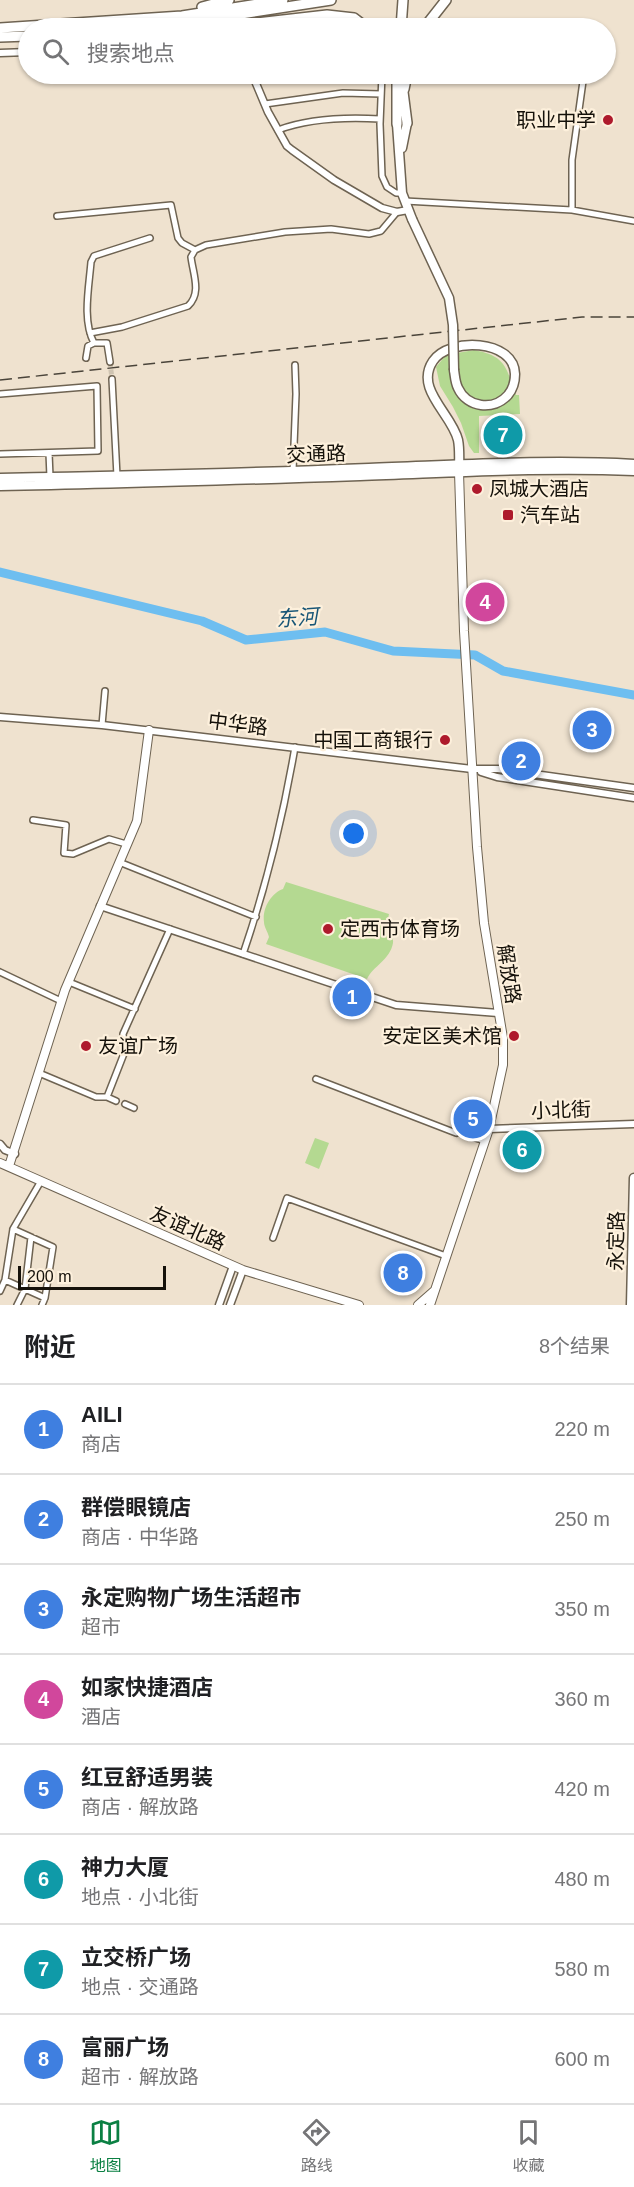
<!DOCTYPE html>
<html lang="zh">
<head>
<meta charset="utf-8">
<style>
  body { margin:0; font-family:Arial,"Noto Sans SC",sans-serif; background:#f6f6f6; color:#202124 }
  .scale { position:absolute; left:18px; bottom:15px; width:148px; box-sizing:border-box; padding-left:6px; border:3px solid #15110a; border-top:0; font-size:16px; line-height:21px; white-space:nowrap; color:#15110a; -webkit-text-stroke:4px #fdf0dc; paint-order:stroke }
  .you { position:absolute; left:354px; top:834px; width:21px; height:21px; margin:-15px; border:4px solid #fff; border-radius:50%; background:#1a73e8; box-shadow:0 0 0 9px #1a73e833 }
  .badge { display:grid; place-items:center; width:39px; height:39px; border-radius:50%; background:#0b8043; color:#fff; font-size:20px; font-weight:700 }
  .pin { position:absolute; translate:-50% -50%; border:3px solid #fff; box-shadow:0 2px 6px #0006 }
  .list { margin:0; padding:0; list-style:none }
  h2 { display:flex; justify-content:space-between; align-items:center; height:78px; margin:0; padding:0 24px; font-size:26px }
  h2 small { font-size:20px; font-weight:400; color:#757577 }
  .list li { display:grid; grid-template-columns:39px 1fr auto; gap:18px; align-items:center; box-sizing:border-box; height:90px; padding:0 24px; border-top:2px solid #e0e0e0 }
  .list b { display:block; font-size:22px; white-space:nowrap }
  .list p { margin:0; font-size:20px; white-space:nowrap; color:#757577 }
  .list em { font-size:20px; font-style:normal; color:#757577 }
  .icon { flex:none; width:33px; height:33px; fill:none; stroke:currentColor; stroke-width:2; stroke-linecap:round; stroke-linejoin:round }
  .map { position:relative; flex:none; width:634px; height:1305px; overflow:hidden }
  .search { position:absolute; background:#fff; box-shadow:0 2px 4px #0004; left:18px; right:18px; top:18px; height:66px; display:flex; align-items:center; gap:15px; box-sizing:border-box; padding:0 21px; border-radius:33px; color:#757577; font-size:22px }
  .sheet { height:798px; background:#fff }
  nav { display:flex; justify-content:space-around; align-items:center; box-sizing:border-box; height:84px; border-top:2px solid #e0e0e0; background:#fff; font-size:16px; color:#757577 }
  nav a { display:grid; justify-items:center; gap:3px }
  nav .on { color:#0b8043 }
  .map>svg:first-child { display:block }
</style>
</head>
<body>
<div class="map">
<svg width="634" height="1305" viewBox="0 0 634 1305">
  <rect width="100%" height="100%" fill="#efe2cf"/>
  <!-- green -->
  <path fill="#b4d991" d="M 474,350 C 506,356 506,367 516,395 L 519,395 L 520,414 L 479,416 L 479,453 L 474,453 L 469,446 L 461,423 L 453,407 L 440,386 L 436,367 L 446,355 Z
    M 286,882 L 389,914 C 386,924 394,933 393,943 C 390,960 373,966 367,979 L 266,944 L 269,937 C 268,932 264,927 264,922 C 262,909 271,893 283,889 Z
    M 315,1138 L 329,1143 L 319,1169 L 305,1163 Z"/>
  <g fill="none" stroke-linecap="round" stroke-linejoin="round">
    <!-- river -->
    <path stroke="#6ebef0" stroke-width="9" d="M 0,572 L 202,621 L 246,640 L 325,632 L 393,651 L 475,655 L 503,671 L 634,695"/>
    <!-- minor-tunnel -->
    <path stroke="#cec3b1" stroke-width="5" stroke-dasharray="5 2.5" stroke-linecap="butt" d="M 110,362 L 112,379
      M 456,1133 L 472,1137"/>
    <!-- minor casing -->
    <g stroke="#6e6352" stroke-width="8">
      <path id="minor" d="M 382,74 L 380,124 L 382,176 L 387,187 L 396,193 L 402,193
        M 265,104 L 343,93 L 381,94
        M 278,130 C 310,118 346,117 380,119
        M 405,201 L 572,210 L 634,221
        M 572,210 L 572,160 L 584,74
        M 57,216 L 171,205 L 178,238 L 182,243 L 195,250
        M 90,333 L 122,327 L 188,306 C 202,293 193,274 191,257 L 195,250 L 206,245 L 285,232 L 331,229 L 369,234 L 381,231 L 397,212
        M 94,343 C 82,321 89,287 91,262 L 94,256 L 150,238
        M 86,358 L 88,346 L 94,343 L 107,343 L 110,362
        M 112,379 L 117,476
        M 0,394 L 97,386 L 98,451 L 0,454
        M 49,453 L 50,477
        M 293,471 L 296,394 L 295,365
        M 102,725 L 105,691
        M 33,820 L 66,825 L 64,853 L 73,854 L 109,839 L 126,844
        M 119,862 L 256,917
        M 243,954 C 266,887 283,817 295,747
        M 0,972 L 61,1001
        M 69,982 L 135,1009
        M 39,1073 L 96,1097 L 107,1097 L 116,1101
        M 316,1079 L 456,1133
        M 107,1097 L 125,1051 L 123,1034 L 170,929
        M 125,1104 L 134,1108
        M 472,1137 L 485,1141
        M 13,1229 L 53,1247 L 45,1298
        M 273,1238 L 287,1198 L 446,1256
        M 5,1280 L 45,1298 L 42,1305
        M 0,1291 L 5,1280 L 13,1229 L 41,1181
        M 17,1305 L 25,1289 L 31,1237"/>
    </g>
    <!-- tertiary casing -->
    <g stroke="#6e6352" stroke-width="9">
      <path id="tertiary" d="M 0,53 L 28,52
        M 252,74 L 268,112 L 287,146 L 292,150 L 334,180 L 382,208 L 397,212 L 408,210
        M 0,717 L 102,725 L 472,769 L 498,769 L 634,788
        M 481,772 L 497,777 L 634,798
        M 100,906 L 396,1005 L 498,1013
        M 489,1129 L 634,1124
        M 0,1144 L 5,1150 L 15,1154
        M 219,1305 L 233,1266
        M 230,1305 L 243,1270"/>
    </g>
    <!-- secondary casing -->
    <g stroke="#6e6352" stroke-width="10">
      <path id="secondary" d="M 0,1163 L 243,1270 L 359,1305
        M 9,1166 L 65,990 L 137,821 L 149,730
        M 418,1305 L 434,1291
        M 430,1305 L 489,1129 L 503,1065 L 503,1038 L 484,923 L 477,847 L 464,631 L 459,472"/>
    </g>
    <!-- primary casing -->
    <g stroke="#6e6352" stroke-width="11">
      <path id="primary" d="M 0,478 C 123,476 246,473 369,468 C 457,465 546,459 634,464
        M 0,486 C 120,484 240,480 360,476 C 451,473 543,467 634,471
        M 631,1305 L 634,1178"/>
    </g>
    <!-- trunk casing -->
    <g stroke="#6e6352" stroke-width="11">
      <path id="trunk" d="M 397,124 L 402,193 L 412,219
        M 402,148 L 407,123
        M 454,370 C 455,376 455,382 458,388 C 467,408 494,411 508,395 C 513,389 515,382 515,374 C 514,339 449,337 433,361 C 414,389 452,414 458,440 C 460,450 459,462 459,472"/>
    </g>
    <!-- motorway casing -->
    <g stroke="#6e6352" stroke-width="12">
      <path id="motorway" d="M 202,7 L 229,0
        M 0,28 L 182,16 L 283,0
        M 134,28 L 184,23 L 331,0
        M 214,28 L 327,15 L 354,18 L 367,28
        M 401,28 L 403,0
        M 424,28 L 446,0
        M 0,37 L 28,36
        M 402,84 L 407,123
        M 404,89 L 407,74
        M 397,124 L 397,74"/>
    </g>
    <!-- minor -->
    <use href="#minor" stroke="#fff" stroke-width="5"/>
    <!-- tertiary -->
    <use href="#tertiary" stroke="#fff" stroke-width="6"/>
    <!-- secondary -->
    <use href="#secondary" stroke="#fff" stroke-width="8"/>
    <!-- primary -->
    <use href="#primary" stroke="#fff" stroke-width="8"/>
    <!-- trunk -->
    <use href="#trunk" stroke="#fff" stroke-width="8"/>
    <!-- motorway -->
    <use href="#motorway" stroke="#fff" stroke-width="9"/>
    <!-- rail -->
    <path stroke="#4a443a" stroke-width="1.5" stroke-dasharray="12 6" stroke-linecap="butt" d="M 0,380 L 582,317 L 634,317"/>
    <!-- trunk-bridge casing -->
    <g stroke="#6e6352" stroke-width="11" stroke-linecap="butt">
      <path id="trunk-bridge" d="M 412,219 L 449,298 L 453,325 L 454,370"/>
    </g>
    <!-- trunk-bridge -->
    <use href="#trunk-bridge" stroke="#fff" stroke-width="8"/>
  </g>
  <!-- markers -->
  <g fill="#ae1a2c" stroke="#fdf0dc" stroke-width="2">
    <circle cx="608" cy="120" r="6"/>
    <circle cx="477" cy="489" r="6"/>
    <rect x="502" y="509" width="12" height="12" rx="3"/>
    <circle cx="445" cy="740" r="6"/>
    <circle cx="328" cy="929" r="6"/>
    <circle cx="514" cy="1036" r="6"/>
    <circle cx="86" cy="1046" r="6"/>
  </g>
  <g text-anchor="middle" stroke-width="4.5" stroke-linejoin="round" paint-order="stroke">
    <!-- poi labels -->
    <g font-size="20" fill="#15110a" stroke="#fdf0dc" text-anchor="start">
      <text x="596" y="127" text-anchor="end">职业中学</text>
      <text x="489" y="496">凤城大酒店</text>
      <text x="520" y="522">汽车站</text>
      <text x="433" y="747" text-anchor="end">中国工商银行</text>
      <text x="340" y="936">定西市体育场</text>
      <text x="502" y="1043" text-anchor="end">安定区美术馆</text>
      <text x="98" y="1053">友谊广场</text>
    </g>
    <!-- street labels -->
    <g font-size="20" fill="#15110a" stroke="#fdf0dc">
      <text transform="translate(316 454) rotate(-2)" y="7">交通路</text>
      <text transform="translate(238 724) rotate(7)" y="7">中华路</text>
      <text transform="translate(509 974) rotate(81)" y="7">解放路</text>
      <text transform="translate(561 1110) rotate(-2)" y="7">小北街</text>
      <text transform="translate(188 1228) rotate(24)" y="7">友谊北路</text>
      <text transform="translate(616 1241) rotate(-89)" y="7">永定路</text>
    </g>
    <!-- water labels -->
    <g font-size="21" font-style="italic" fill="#185576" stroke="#fdf0dc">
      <text transform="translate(297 618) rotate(-4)" y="7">东河</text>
    </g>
  </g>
</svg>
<div class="scale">200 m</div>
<div class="you"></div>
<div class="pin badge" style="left:352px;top:997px;background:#3f7fe0">1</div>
<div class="pin badge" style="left:521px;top:761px;background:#3f7fe0">2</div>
<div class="pin badge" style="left:592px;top:730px;background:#3f7fe0">3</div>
<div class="pin badge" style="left:485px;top:602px;background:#d1479c">4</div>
<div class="pin badge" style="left:473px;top:1119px;background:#3f7fe0">5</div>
<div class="pin badge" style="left:522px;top:1150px;background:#0f9aa8">6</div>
<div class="pin badge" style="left:503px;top:435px;background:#0f9aa8">7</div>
<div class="pin badge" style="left:403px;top:1273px;background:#3f7fe0">8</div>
<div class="search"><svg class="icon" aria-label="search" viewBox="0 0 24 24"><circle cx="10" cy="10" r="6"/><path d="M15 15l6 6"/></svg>搜索地点</div>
</div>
<section class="sheet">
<h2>附近<small>8个结果</small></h2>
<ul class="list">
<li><span class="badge" style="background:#3f7fe0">1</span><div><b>AILI</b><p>商店</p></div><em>220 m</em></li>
<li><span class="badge" style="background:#3f7fe0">2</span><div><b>群偿眼镜店</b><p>商店 · 中华路</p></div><em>250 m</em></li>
<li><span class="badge" style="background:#3f7fe0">3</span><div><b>永定购物广场生活超市</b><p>超市</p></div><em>350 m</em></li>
<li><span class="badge" style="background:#d1479c">4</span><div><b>如家快捷酒店</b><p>酒店</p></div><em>360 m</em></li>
<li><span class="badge" style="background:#3f7fe0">5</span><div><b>红豆舒适男装</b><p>商店 · 解放路</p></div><em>420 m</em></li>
<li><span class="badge" style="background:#0f9aa8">6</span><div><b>神力大厦</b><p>地点 · 小北街</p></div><em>480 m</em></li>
<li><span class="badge" style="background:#0f9aa8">7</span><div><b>立交桥广场</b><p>地点 · 交通路</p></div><em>580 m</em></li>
<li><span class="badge" style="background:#3f7fe0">8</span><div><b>富丽广场</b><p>超市 · 解放路</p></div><em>600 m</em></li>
</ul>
</section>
<nav>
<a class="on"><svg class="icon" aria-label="map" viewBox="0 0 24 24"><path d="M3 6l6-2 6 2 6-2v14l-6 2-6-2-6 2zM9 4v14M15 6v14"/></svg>地图</a>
<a><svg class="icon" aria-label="directions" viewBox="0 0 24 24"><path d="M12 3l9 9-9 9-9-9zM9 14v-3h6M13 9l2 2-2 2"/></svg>路线</a>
<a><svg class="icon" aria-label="saved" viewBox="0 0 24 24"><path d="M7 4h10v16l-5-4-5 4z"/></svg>收藏</a>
</nav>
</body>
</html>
